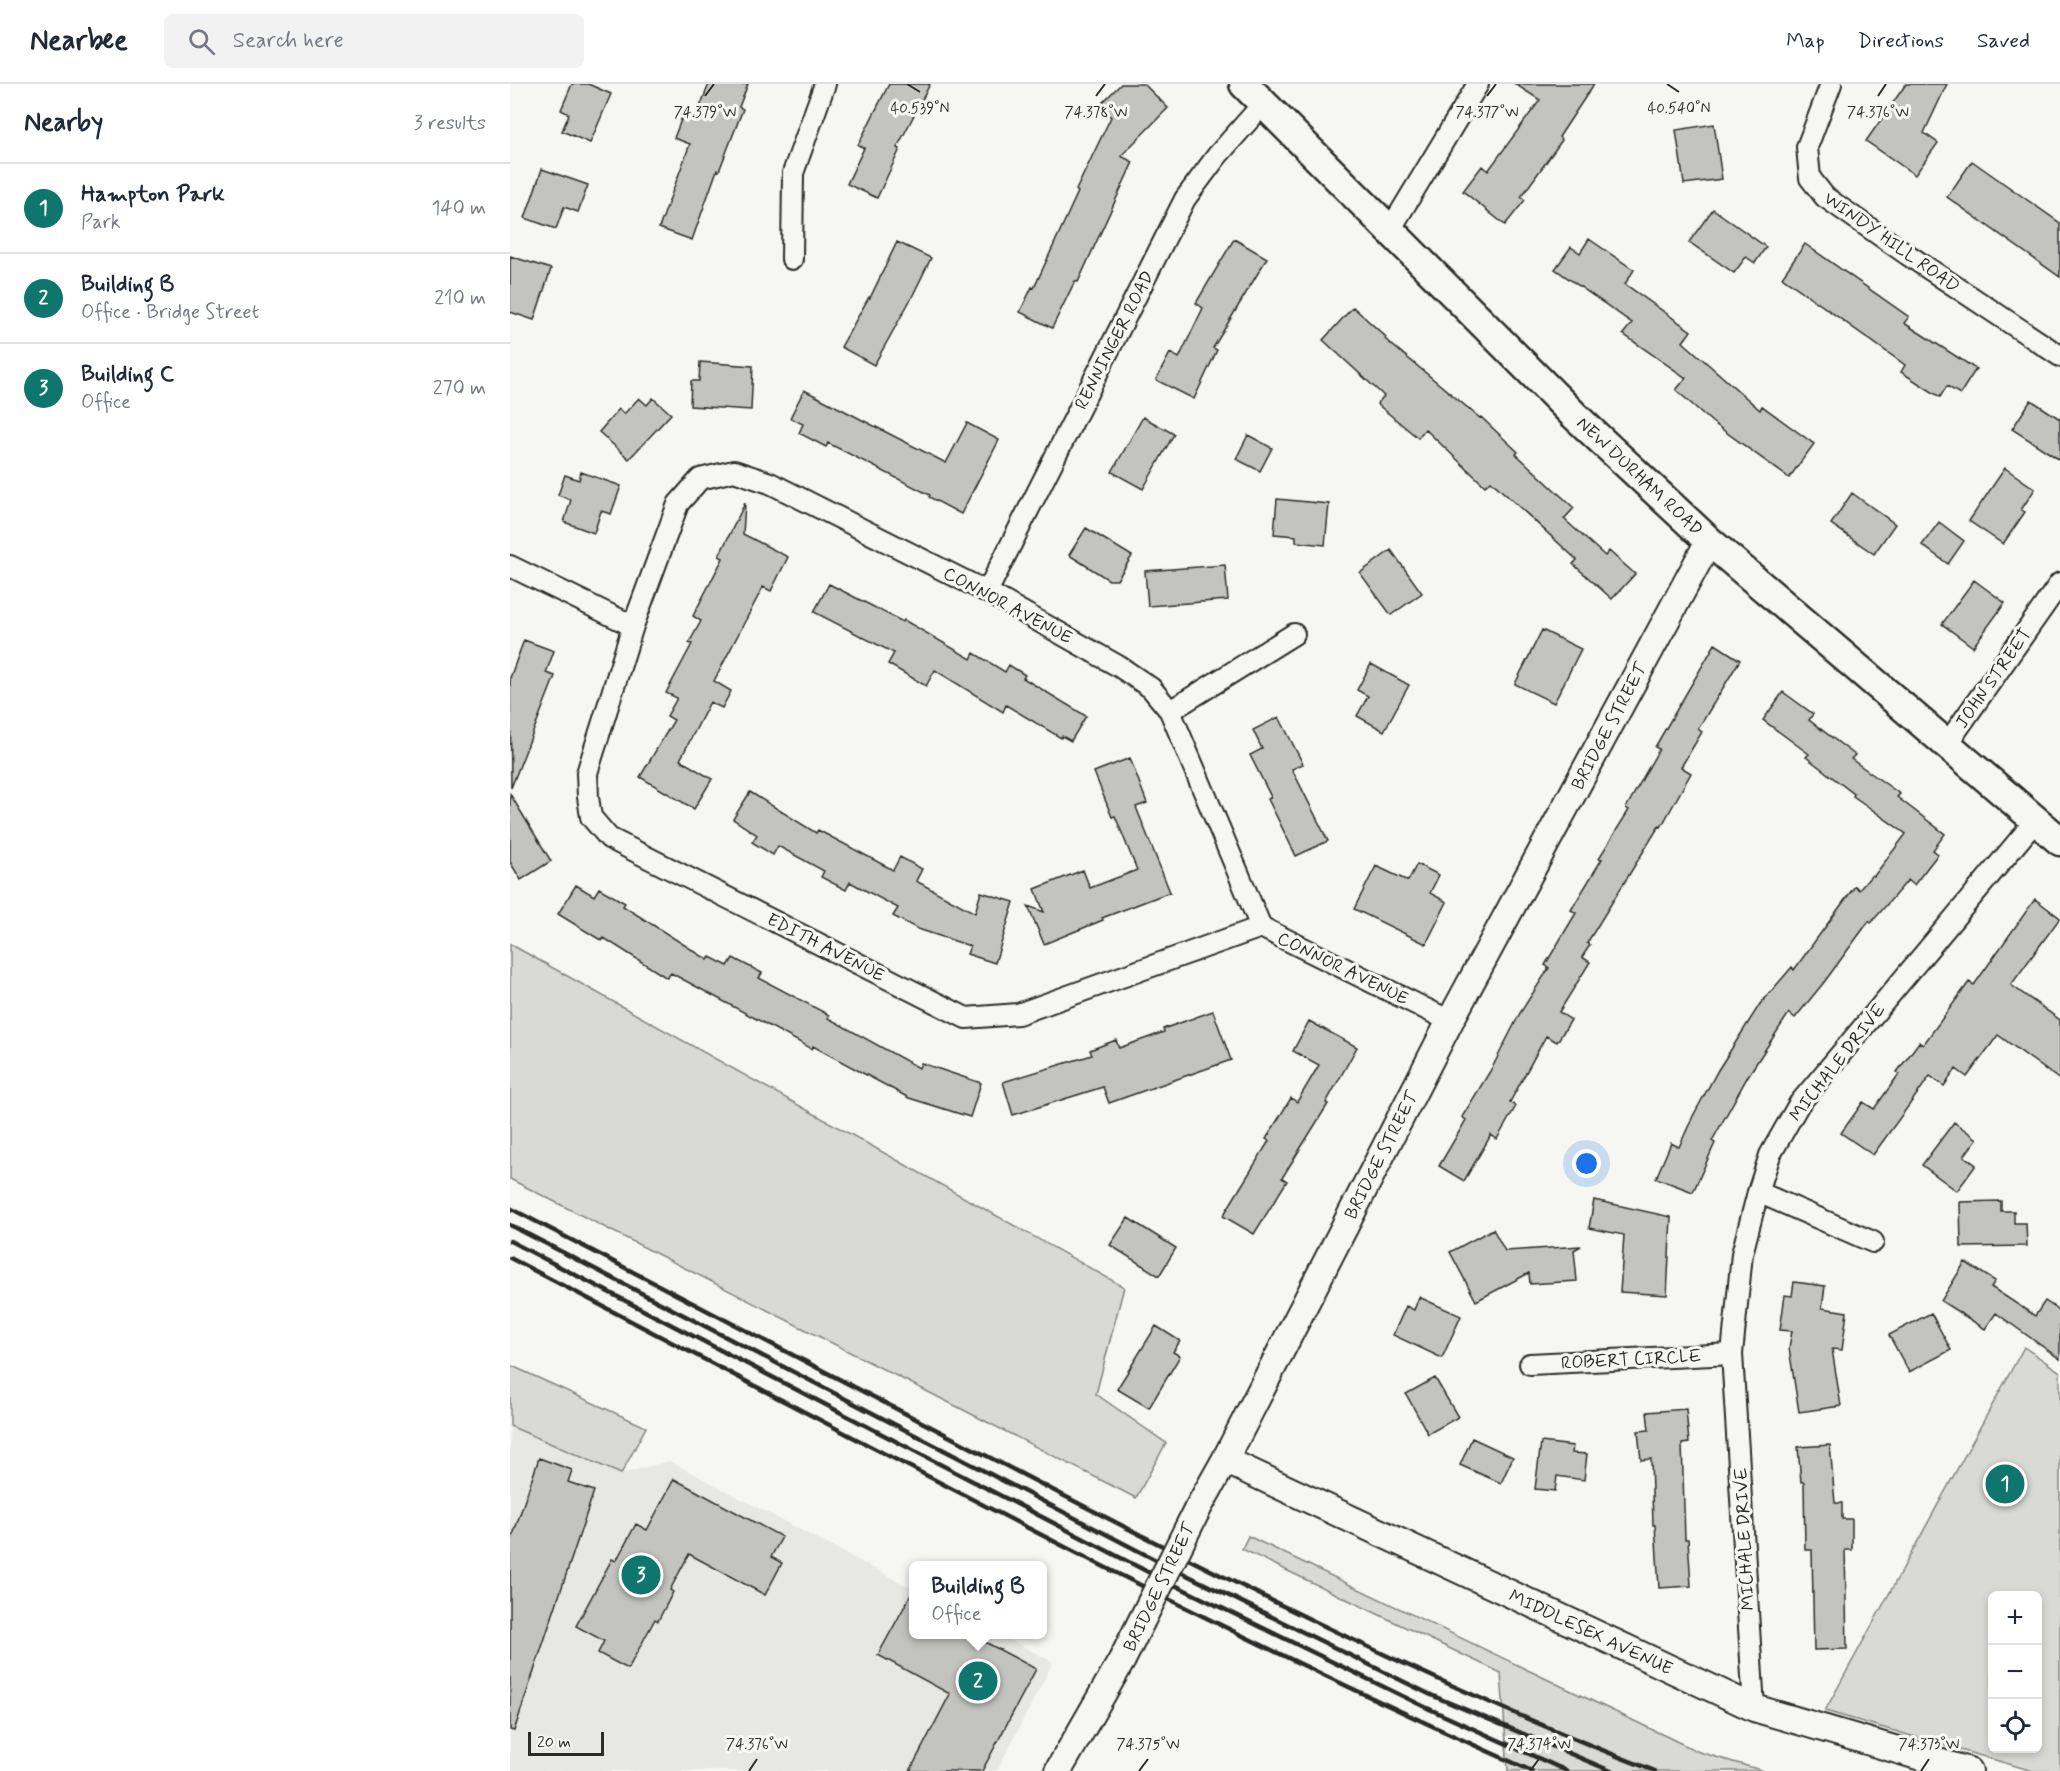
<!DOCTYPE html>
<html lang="en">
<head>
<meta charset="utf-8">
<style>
  body { margin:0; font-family:Mynerve,sans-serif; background:#f2f2f3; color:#1f2937 }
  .controls { position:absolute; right:18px; bottom:18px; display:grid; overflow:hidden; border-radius:9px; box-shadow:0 3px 9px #0003 }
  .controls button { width:54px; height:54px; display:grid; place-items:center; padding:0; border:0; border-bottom:2px solid #e0e1e3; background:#fff; color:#1f2937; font:30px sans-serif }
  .scale { position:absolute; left:18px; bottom:15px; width:76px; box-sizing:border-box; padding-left:6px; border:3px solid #2b2b2b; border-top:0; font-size:16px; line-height:21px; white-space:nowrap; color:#2b2b2b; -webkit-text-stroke:4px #f6f6f2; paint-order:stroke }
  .you { position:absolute; left:1077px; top:1080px; width:21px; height:21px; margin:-15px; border:4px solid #fff; border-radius:50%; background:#1a73e8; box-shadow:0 0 0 9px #1a73e833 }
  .badge { display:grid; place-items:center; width:39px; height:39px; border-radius:50%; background:#0f766e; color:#fff; font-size:20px; font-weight:700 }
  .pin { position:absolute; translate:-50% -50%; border:3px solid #fff; box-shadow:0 2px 6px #0006 }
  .popup { position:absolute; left:399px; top:1477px; width:138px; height:78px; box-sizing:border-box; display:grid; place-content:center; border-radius:9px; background:#fff; filter:drop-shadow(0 2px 4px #0005); font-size:20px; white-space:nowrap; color:#747a83 }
  .popup b { font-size:22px; color:#1f2937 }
  .popup::after { content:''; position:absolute; left:50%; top:100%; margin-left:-12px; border:12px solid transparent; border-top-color:#fff }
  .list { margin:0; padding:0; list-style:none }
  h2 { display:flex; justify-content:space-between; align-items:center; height:78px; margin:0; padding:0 24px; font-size:26px }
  h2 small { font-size:20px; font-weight:400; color:#747a83 }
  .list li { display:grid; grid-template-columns:39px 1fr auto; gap:18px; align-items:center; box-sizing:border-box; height:90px; padding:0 24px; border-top:2px solid #e0e1e3 }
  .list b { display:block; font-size:22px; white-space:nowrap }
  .list p { margin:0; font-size:20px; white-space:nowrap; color:#747a83 }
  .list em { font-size:20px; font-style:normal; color:#747a83 }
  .icon { flex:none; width:33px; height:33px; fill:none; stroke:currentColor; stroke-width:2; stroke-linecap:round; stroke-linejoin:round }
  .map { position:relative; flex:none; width:1550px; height:1687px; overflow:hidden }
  header { display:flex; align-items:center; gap:36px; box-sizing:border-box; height:84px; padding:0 30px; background:#fff; border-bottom:2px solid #e0e1e3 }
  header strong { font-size:28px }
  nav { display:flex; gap:33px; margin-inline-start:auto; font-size:21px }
  .search { width:420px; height:54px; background:#f2f2f3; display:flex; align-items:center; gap:15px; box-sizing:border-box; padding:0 21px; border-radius:9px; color:#747a83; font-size:22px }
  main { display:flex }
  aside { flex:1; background:#fff }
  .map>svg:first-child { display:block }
</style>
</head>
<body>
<header>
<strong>Nearbee</strong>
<div class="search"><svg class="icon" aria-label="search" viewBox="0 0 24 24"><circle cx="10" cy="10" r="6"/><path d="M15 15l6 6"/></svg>Search here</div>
<nav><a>Map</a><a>Directions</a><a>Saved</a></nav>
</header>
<main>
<aside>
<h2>Nearby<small>3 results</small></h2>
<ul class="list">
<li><span class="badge">1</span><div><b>Hampton Park</b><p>Park</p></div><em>140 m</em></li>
<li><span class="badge">2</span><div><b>Building B</b><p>Office · Bridge Street</p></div><em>210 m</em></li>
<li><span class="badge">3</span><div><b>Building C</b><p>Office</p></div><em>270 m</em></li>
</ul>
</aside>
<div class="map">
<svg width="1550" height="1687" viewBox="0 0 1550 1687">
  <rect width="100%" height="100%" fill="#f6f6f2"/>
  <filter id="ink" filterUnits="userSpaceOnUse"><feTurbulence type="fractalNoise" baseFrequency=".0167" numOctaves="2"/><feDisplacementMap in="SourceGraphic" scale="12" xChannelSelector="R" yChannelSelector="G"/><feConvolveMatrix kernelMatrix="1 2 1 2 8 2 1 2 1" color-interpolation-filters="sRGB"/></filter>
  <g filter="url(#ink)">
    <!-- built -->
    <path fill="#e7e7e3" d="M 0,1342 L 111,1390 L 159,1377 L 403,1505 L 404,1550 L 491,1551 L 543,1578 L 487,1687 L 0,1687 Z"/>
    <!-- green -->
    <path fill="#d9d9d5" stroke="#828280" stroke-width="1.5" fill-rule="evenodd" d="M 0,860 L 614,1203 L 586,1310 L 656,1359 L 626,1414 L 0,1095 Z
      M 1514,1263 L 1550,1288 L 1550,1687 L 1523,1687 L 1315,1627 ZM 1482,1512 L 1528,1512 L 1528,1664 L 1482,1664 Z
      M 0,1281 L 136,1343 L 111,1390 L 0,1342 Z
      M 738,1452 L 1189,1668 L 1254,1687 L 998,1687 L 991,1589 L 732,1465 Z"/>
    <!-- building -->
    <path fill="#c3c3c0" stroke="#2b2b2b" stroke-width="1.5" d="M 62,0 L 78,0 L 101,10 L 80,59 L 52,47 L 59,30 L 51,26 Z
      M 199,0 L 238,0 L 229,23 L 233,25 L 209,87 L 207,86 L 182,156 L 149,144 L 180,60 L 164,54 L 174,28 L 186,33 Z
      M 379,0 L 420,0 L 387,64 L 390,65 L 367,114 L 337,100 L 354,64 L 348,61 Z
      M 611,0 L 634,0 L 658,24 L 611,72 L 623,78 L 568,198 L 565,197 L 542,244 L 510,228 L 522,203 L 524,204 L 568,108 L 566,106 L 601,33 L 590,21 Z
      M 1005,0 L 1084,0 L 1049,53 L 1052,56 L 1011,113 L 1015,116 L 995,141 L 953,107 L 972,82 L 978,87 L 1030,16 Z
      M 1396,0 L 1437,0 L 1414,49 L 1428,59 L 1405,91 L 1356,57 Z
      M 1204,40 L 1212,95 L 1174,100 L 1166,46 Z
      M 1462,77 L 1550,139 L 1550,193 L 1437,113 Z
      M 32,85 L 78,101 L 68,128 L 54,123 L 46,145 L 15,134 Z
      M 1203,125 L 1256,163 L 1245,179 L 1236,173 L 1224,189 L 1179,158 Z
      M 724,155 L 757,174 L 703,264 L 707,266 L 684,315 L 646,296 L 660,269 L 669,274 L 693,224 L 686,219 Z
      M 1079,155 L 1124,186 L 1115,200 L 1181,247 L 1173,258 L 1250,326 L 1252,322 L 1304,360 L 1279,394 L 1202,338 L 1166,306 L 1176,294 L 1113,250 L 1122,239 L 1045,185 L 1061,163 L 1070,169 Z
      M 387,158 L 421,174 L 402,213 L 364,281 L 331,263 L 359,213 L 360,214 Z
      M 1295,160 L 1399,233 L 1394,239 L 1466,285 L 1450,310 L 1437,302 L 1430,313 L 1391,288 L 1395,281 L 1272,193 Z
      M 0,172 L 41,185 L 24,236 L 0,228 Z
      M 843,223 L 876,253 L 875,255 L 970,334 L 971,333 L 1008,368 L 1006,370 L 1064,424 L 1054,435 L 1095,472 L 1099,467 L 1125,490 L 1102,515 L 1063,480 L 1067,476 L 981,397 L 975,402 L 915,345 L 908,354 L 867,320 L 874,312 L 813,256 Z
      M 190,278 L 243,282 L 241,326 L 180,322 L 181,297 L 189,297 Z
      M 294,306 L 436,379 L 457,339 L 489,356 L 451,430 L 419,413 L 420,411 L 318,359 L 316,363 L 289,349 L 293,340 L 280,334 Z
      M 129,314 L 137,321 L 143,314 L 161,330 L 119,375 L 89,348 L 109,325 L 114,330 Z
      M 1521,316 L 1550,335 L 1550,376 L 1502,345 Z
      M 633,333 L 664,350 L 633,405 L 602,388 Z
      M 738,351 L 762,364 L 750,387 L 726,375 Z
      M 1495,384 L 1525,405 L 1511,426 L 1515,428 L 1493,460 L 1459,437 Z
      M 71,388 L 111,402 L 101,430 L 91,427 L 84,449 L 54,438 L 61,416 L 48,411 L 55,391 L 69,396 Z
      M 1342,409 L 1385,440 L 1364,470 L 1321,440 Z
      M 767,415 L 819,420 L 815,461 L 786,458 L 786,452 L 764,450 Z
      M 235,419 L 233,450 L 278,473 L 261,507 L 253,503 L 204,597 L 221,607 L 212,624 L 200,618 L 170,676 L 202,695 L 184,725 L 130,693 L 164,636 L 157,632 L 167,614 L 156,609 L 182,560 L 179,559 L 191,537 L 183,532 L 213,474 L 209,472 Z
      M 1429,438 L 1454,457 L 1438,480 L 1412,461 Z
      M 576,444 L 622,472 L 607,496 L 599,496 L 559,471 Z
      M 881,466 L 912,509 L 881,531 L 850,489 Z
      M 715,481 L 718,516 L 638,522 L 635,487 Z
      M 1464,496 L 1495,519 L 1463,563 L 1432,540 Z
      M 319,500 L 393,538 L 394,536 L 461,575 L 464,569 L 495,588 L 499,581 L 515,591 L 513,594 L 576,632 L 561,657 L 552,652 L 551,654 L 496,621 L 493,628 L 425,586 L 416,602 L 378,580 L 384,569 L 304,528 Z
      M 1032,546 L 1071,565 L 1044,619 L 1005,600 Z
      M 14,556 L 44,567 L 36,589 L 45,592 L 1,704 L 0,594 Z
      M 1205,560 L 1230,576 L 1188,645 L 1192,648 L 1171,683 L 1181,689 L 1151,743 L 1149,742 L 1077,859 L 1080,861 L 1072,873 L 1080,878 L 1049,928 L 1061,936 L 1047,958 L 1036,952 L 1000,1018 L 1006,1022 L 987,1055 L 981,1051 L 954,1097 L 929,1082 L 956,1036 L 952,1033 L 982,984 L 1010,929 L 1039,884 L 1035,881 L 1066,829 L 1061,826 L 1092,775 L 1089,774 L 1119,726 L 1116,724 L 1149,665 L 1145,663 Z
      M 861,580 L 899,601 L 874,647 L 847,632 L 858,612 L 847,606 Z
      M 1273,608 L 1303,630 L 1299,636 L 1345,671 L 1341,675 L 1390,710 L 1387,713 L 1435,750 L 1423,766 L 1428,770 L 1404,801 L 1398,796 L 1361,839 L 1359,837 L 1315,897 L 1285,934 L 1279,929 L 1238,992 L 1202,1057 L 1205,1059 L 1183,1108 L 1146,1094 L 1161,1059 L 1169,1063 L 1183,1032 L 1208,986 L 1250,920 L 1282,883 L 1284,886 L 1345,802 L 1349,806 L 1362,791 L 1364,792 L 1396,750 L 1343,712 L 1344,710 L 1296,673 L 1299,670 L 1253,636 Z
      M 769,633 L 793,680 L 782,685 L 818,757 L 786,772 L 758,715 L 761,713 L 740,671 L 752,665 L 743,646 Z
      M 620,674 L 637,719 L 626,723 L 660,808 L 592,834 L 593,836 L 534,860 L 518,822 L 534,828 L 525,805 L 573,786 L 580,804 L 627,786 L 605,732 L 602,733 L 584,688 Z
      M 240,708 L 306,749 L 308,746 L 383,786 L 390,773 L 412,785 L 406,797 L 465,829 L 471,808 L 504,818 L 485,879 L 457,870 L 460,862 L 408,845 L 383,832 L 388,824 L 340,798 L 336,806 L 311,793 L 314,787 L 268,762 L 263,771 L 242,758 L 247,751 L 223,735 Z
      M 0,710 L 41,777 L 11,796 L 0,778 Z
      M 907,780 L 929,791 L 920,809 L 937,818 L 916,860 L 844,825 L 866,782 L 898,797 Z
      M 66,801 L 84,812 L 89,804 L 115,819 L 113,822 L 198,876 L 200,873 L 218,882 L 223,874 L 252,889 L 249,894 L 319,931 L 318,934 L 409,984 L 411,979 L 471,999 L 460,1033 L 399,1014 L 303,962 L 302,965 L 161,889 L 157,894 L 94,854 L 92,857 L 48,830 Z
      M 1525,815 L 1550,834 L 1501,901 L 1550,936 L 1550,996 L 1488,951 L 1457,993 L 1446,985 L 1434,1002 L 1420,992 L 1363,1071 L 1331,1049 L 1353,1018 L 1364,1025 L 1389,990 L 1387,988 L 1409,958 L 1413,961 L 1459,898 L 1464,901 Z
      M 703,927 L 721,976 L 599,1019 L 593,1003 L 503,1031 L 493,998 L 582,971 L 580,966 L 606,956 L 609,964 L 654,948 L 653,945 Z
      M 799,937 L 847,963 L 816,1019 L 818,1020 L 772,1094 L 777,1097 L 744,1150 L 713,1132 L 759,1057 L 756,1055 L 781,1014 L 787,1018 L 809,981 L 783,967 Z
      M 1444,1038 L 1467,1055 L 1454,1072 L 1466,1081 L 1447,1107 L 1412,1081 Z
      M 1084,1116 L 1161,1133 L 1157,1211 L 1110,1208 L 1114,1151 L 1079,1144 Z
      M 1491,1117 L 1491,1127 L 1504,1127 L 1504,1139 L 1516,1139 L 1517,1162 L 1451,1163 L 1450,1118 Z
      M 618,1134 L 666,1164 L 649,1192 L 600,1161 Z
      M 983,1145 L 995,1167 L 1071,1162 L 1064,1166 L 1067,1197 L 1020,1200 L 1019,1189 L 966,1217 L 940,1168 Z
      M 1455,1178 L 1485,1197 L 1481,1203 L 1525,1232 L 1535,1217 L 1550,1227 L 1550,1275 L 1486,1229 L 1475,1245 L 1431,1217 Z
      M 1284,1198 L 1315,1202 L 1312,1224 L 1337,1228 L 1332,1266 L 1322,1265 L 1331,1322 L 1289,1328 L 1279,1264 L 1282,1247 L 1270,1246 L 1275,1211 L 1282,1212 Z
      M 909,1213 L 951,1232 L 932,1274 L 883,1251 L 896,1222 L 904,1226 Z
      M 1421,1229 L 1441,1266 L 1399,1288 L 1379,1251 Z
      M 646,1242 L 670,1257 L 663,1268 L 670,1272 L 639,1324 L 607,1305 Z
      M 925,1294 L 948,1333 L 918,1350 L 896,1310 Z
      M 1176,1325 L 1179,1359 L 1172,1360 L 1175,1455 L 1178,1455 L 1181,1502 L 1149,1504 L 1145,1441 L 1143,1441 L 1141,1375 L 1131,1376 L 1128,1347 L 1139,1346 L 1137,1328 Z
      M 962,1354 L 1003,1373 L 991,1399 L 950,1381 Z
      M 1031,1358 L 1063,1362 L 1062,1369 L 1077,1370 L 1074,1396 L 1047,1392 L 1045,1407 L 1025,1405 Z
      M 1320,1361 L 1325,1419 L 1332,1419 L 1332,1435 L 1342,1435 L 1342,1466 L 1335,1466 L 1337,1565 L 1304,1566 L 1302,1466 L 1295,1466 L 1294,1398 L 1291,1398 L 1288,1363 Z
      M 29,1374 L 62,1386 L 58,1398 L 84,1407 L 4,1647 L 0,1646 L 0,1460 Z
      M 164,1395 L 272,1453 L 261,1473 L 272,1479 L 255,1511 L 179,1470 L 160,1506 L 163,1508 L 148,1537 L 145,1535 L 118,1585 L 88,1569 L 94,1557 L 66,1542 L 102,1475 L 106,1477 L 126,1440 L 137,1446 Z
      M 404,1505 L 404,1551 L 462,1551 L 526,1585 L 472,1687 L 400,1687 L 440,1610 L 368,1571 Z"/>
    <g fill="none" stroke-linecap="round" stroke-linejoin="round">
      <!-- minor casing -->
      <g stroke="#2b2b2b" stroke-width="24">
        <path id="minor" d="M 1321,0 L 1297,63 L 1300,94 L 1315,113 L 1398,171 L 1550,272
          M 880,146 L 968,0
          M 282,175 L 283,89 L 315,0
          M 0,482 L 123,542
          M 477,508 L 675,115 L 707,72 L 753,20
          M 660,627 L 784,550
          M 1437,660 L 1550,499
          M 751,843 L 508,930 L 456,934 L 99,754 L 81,733 L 78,713 L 77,689 L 123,542 L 168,420 L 190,395 L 224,387 L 260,399 L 477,508 L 610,583 L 641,604 L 660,627 L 751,843 L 940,937
          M 1248,1108 L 1363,1158
          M 1020,1280 L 1222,1270
          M 1244,1624 L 1222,1270 L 1232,1170 L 1248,1108 L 1260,1071 L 1289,1020 L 1526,736"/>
      </g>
      <!-- tertiary casing -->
      <g stroke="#2b2b2b" stroke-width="30">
        <path id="tertiary" d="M 715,1376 L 1244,1624 L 1459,1687
          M 687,1426 L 715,1376 L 940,937 L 1199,457
          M 548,1687 L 612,1576"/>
      </g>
      <!-- secondary casing -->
      <g stroke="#2b2b2b" stroke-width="33">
        <path id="secondary" d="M 734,0 L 1064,331 L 1199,457 L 1550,757"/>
      </g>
      <!-- minor -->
      <use href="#minor" stroke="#f6f6f2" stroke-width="20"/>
      <!-- tertiary -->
      <use href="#tertiary" stroke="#f6f6f2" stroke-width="26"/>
      <!-- secondary -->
      <use href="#secondary" stroke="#f6f6f2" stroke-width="28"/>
      <!-- rail -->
      <path stroke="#2b2b2b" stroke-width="4.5" d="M 0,1124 C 176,1216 352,1308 529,1399 C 731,1503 934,1605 1145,1687
        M 0,1141 L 644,1475 L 921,1611 L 1101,1687
        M 0,1157 L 638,1488 L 915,1623 L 1057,1687
        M 0,1174 C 338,1349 673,1533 1022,1687"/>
      <!-- tertiary-bridge casing -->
      <g stroke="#2b2b2b" stroke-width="30" stroke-linecap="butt">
        <path id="tertiary-bridge" d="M 612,1576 L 687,1426"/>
      </g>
      <!-- tertiary-bridge -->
      <use href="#tertiary-bridge" stroke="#f6f6f2" stroke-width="26"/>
    </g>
  </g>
  <!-- ticks -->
  <path fill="none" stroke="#2b2b2b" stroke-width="2" d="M 397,0 L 410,8M 1157,0 L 1169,8M 195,12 L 204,0M 586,12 L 595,0M 977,12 L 986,0M 1368,12 L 1376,0M 239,1687 L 247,1675M 629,1687 L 638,1675M 1020,1687 L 1029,1675M 1411,1687 L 1419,1675"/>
  <g text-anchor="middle" stroke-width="6" stroke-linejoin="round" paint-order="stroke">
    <!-- street labels -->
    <g font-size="18" fill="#2b2b2b" stroke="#f6f6f2">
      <text transform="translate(1382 158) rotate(35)" y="6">WINDY HILL ROAD</text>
      <text transform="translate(604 256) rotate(-63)" y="6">RENNINGER ROAD</text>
      <text transform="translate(1130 392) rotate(43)" y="6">NEW DURHAM ROAD</text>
      <text transform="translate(498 521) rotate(28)" y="6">CONNOR AVENUE</text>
      <text transform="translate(1483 594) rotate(-55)" y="6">JOHN STREET</text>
      <text transform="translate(1099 642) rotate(-62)" y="6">BRIDGE STREET</text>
      <text transform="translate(316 863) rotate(27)" y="6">EDITH AVENUE</text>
      <text transform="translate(833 884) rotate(26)" y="6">CONNOR AVENUE</text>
      <text transform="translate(1327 978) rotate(-52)" y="6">MICHALE DRIVE</text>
      <text transform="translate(871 1071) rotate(-63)" y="6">BRIDGE STREET</text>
      <text transform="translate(1121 1275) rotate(-3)" y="6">ROBERT CIRCLE</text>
      <text transform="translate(1234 1455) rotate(-93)" y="6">MICHALE DRIVE</text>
      <text transform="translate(649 1503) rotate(-64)" y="6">BRIDGE STREET</text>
      <text transform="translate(1081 1548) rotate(25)" y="6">MIDDLESEX AVENUE</text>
    </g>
  </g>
  <g font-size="15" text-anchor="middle" fill="#2b2b2b" stroke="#f6f6f2" stroke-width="6" stroke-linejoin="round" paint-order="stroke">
    <text x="410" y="29">40.539°N</text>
    <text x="1169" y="29">40.540°N</text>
    <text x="195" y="33">74.379°W</text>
    <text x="586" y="33">74.378°W</text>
    <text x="977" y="33">74.377°W</text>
    <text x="1368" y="33">74.376°W</text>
    <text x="247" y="1665">74.376°W</text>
    <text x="638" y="1665">74.375°W</text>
    <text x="1029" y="1665">74.374°W</text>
    <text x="1419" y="1665">74.373°W</text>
  </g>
</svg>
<div class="controls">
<button>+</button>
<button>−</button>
<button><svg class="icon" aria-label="locate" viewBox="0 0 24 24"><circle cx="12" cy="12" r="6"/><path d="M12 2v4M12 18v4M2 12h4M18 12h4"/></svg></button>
</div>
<div class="scale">20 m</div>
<div class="you"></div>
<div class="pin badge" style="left:1495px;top:1400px">1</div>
<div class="pin badge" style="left:468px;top:1597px">2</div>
<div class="popup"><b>Building B</b>Office</div>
<div class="pin badge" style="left:131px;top:1491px">3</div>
</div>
</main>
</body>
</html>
